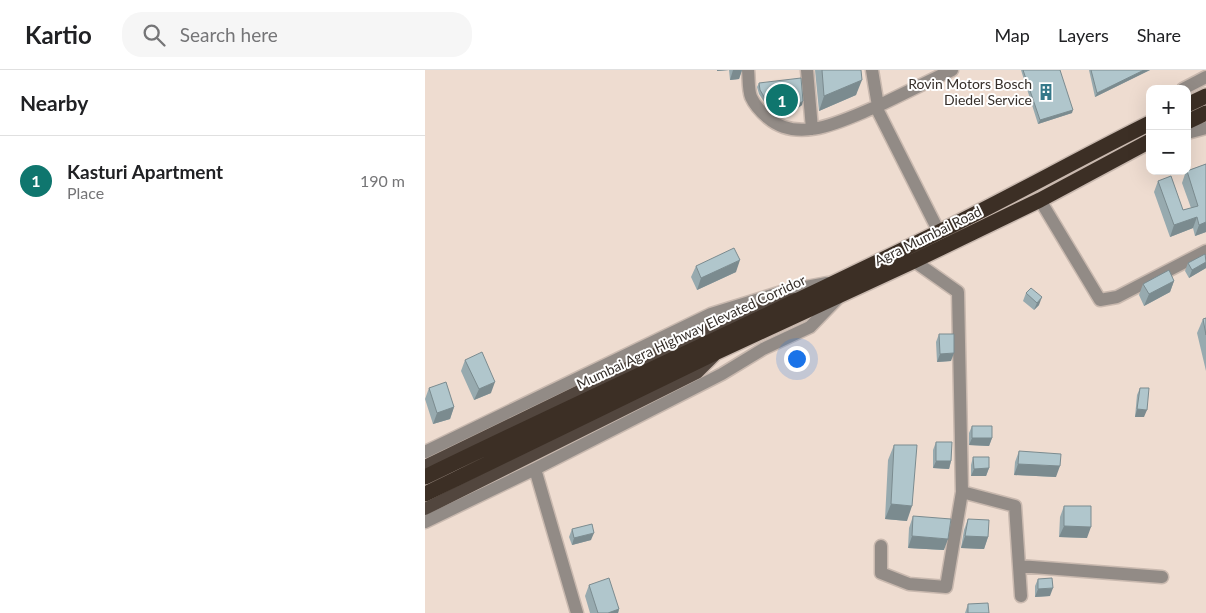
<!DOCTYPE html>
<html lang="en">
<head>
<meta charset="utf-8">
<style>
  body { margin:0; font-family:Lato,sans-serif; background:#f6f6f6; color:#202124 }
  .controls { position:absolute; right:15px; top:15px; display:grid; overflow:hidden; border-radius:10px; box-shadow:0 5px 20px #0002 }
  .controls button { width:45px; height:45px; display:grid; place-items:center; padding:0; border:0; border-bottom:1px solid #e0e0e0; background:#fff; color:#202124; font:25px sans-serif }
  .you { position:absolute; left:371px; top:288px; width:18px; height:18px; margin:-12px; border:4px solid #fff; border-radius:50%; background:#1a73e8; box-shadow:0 0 0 8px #1a73e833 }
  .badge { display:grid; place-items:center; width:32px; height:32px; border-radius:50%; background:#0f766e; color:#fff; font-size:16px; font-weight:700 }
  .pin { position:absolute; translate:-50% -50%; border:2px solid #fff; box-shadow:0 1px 5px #0006 }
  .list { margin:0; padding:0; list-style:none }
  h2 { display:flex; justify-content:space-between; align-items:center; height:65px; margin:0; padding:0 20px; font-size:21px }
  h2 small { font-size:16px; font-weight:400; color:#757577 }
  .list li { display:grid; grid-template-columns:32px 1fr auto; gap:15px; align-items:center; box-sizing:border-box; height:90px; padding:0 20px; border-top:1px solid #e0e0e0 }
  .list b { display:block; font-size:19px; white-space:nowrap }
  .list p { margin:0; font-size:16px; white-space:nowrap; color:#757577 }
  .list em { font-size:16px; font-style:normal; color:#757577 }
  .icon { flex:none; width:28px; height:28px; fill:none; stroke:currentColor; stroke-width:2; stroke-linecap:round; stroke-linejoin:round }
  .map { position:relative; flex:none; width:781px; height:543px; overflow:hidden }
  header { display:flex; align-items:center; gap:30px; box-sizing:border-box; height:70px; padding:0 25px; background:#fff; border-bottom:1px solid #e0e0e0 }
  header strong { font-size:24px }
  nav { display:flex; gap:28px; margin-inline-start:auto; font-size:18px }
  .search { width:350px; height:45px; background:#f6f6f6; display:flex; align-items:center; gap:12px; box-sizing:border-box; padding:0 18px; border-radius:20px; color:#757577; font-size:19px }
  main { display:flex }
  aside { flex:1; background:#fff }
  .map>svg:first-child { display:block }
</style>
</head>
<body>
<header>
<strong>Kartio</strong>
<div class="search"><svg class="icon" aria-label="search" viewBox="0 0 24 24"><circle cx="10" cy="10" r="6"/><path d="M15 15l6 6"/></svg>Search here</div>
<nav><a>Map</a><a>Layers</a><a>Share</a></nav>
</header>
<main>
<aside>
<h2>Nearby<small></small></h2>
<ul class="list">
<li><span class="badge">1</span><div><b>Kasturi Apartment</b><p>Place</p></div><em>190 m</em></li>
</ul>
</aside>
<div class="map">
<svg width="781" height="543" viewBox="0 0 781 543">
  <rect width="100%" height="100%" fill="#eedcd0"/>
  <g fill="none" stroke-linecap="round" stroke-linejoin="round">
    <!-- minor casing -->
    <g stroke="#c9b9af" stroke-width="15">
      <path id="minor" d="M 323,0 C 324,8 323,19 326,27 C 330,36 336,42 343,48 C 375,75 420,49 453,36 L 447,0
        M 382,0 L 387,59
        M 758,19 L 781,7
        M 762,63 L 781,58
        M 615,130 L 675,230 L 692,227 L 781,181
        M 514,162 L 453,41 L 453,36 L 527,0
        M 489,191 L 533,222 L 537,422 L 590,436 L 594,496 L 737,507
        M 0,382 L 286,244 L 360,221 L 402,213
        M 110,399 L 152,543
        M 0,452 L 110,399 L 297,304 L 338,279 L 385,257 L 413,228
        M 456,476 L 456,503 L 484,514 L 521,517 L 537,422
        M 594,496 L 596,526"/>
    </g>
    <!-- major casing -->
    <g stroke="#c9b9af" stroke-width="15">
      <path id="major" d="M 0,396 L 284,258 L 351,231 L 371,229
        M 0,439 L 272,303 L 289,286"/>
    </g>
    <!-- highway casing -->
    <g stroke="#c9b9af" stroke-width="18">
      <path id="highway" d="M 762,35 L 781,26
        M 762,52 L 781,43
        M 0,407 C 170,324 342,247 512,163 C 584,128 653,89 725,53
        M 0,424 L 292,282 L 489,191 L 615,130 L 725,71"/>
    </g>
    <!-- minor -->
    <use href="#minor" stroke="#928b86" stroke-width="12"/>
    <!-- major -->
    <use href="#major" stroke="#52463e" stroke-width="12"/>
    <!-- highway -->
    <use href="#highway" stroke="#3c2f25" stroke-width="15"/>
  </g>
  <!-- wall -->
  <path fill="#97aaaf" d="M 292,0 L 317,0 L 314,9 L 305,10 L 304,0 L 292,1 Z
    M 390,0 L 436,0 L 431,25 L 394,41 Z
    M 596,0 L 635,0 L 647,43 L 613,54 Z
    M 664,0 L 725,0 L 670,27 Z
    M 334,13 L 377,35 L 359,48 L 348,41 L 340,33 L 334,24 L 332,17 Z
    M 781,94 L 781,162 L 770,166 L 768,158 L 745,167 L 729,122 L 733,111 L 758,140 L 766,138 L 757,113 L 761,101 Z
    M 781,185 L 781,198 L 764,208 L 760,201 L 763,193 Z
    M 271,196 L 311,202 L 272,220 L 266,207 Z
    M 749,211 L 745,222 L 719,236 L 714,225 L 718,214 Z
    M 606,218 L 614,235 L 609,240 L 598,231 L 601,223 Z
    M 781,248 L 781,301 L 772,263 L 778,249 Z
    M 514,264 L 526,291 L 512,292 L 511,272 Z
    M 40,290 L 66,323 L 49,330 L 36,301 Z
    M 4,318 L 29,337 L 25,349 L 8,354 L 0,329 Z
    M 715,318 L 719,347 L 710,347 L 712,325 Z
    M 547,356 L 567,368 L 564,376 L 544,375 L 544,363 Z
    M 511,372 L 526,391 L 524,399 L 508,398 L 508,380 Z
    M 469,375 L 482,451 L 460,449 L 463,390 Z
    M 594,381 L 631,407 L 589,405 L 590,392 Z
    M 548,387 L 564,398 L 561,406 L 546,406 L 546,395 Z
    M 639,436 L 662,468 L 634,467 L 635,447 Z
    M 488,446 L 519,480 L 483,478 L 484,458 Z
    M 543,449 L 563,467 L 559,479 L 536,478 L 539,460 Z
    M 147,459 L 166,470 L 147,475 L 144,467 Z
    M 613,509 L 625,526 L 610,527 L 610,516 Z
    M 164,515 L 194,539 L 193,543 L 165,543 L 160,526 Z
    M 543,534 L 564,543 L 540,543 Z"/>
  <!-- shaded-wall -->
  <path fill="#7b8b8f" d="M 292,0 L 304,0 L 292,1 Z
    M 308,0 L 317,0 L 314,9 L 305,10 Z
    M 719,0 L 725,0 L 670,27 L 672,23 Z
    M 437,10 L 431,25 L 394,41 L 399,26 Z
    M 378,31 L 377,35 L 359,48 L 360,44 Z
    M 648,40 L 647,43 L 613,54 L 615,50 Z
    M 772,147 L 768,158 L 745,167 L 749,155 Z
    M 781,152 L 781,162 L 770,166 L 774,155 Z
    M 315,190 L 311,202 L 272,220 L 276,208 Z
    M 781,192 L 781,198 L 764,208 L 767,200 Z
    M 749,211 L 745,222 L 719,236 L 724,224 Z
    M 617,227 L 614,235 L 609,240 L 612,233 Z
    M 529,283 L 526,291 L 512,292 L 515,284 Z
    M 70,312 L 66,323 L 49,330 L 54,319 Z
    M 29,337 L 25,349 L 8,354 L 12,343 Z
    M 712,339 L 722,340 L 719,347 L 710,347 Z
    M 547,368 L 567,368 L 564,376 L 544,375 Z
    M 511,391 L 526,391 L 524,399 L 508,398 Z
    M 593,394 L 635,396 L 631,407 L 589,405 Z
    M 564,398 L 561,406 L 546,406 L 549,399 Z
    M 466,434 L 487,436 L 482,451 L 460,449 Z
    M 639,456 L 666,457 L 662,468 L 634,467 Z
    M 169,463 L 166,470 L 147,475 L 149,468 Z
    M 487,466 L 523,469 L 519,480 L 483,478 Z
    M 540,466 L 563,467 L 559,479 L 536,478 Z
    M 628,518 L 625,526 L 610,527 L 613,519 Z
    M 194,539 L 193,543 L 183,543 Z"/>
  <!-- building -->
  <path fill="#b0c6cc" stroke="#7b8b8f" d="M 397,0 L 436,0 L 437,10 L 399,26 Z
    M 598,0 L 635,0 L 648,40 L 615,50 Z
    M 666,0 L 719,0 L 672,23 Z
    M 376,8 L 378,31 L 360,44 L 349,38 L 341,30 L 335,20 L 334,13 Z
    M 781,94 L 781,152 L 774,155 L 772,147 L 749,155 L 733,111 L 746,106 L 758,140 L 773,136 L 762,101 Z
    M 309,178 L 315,190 L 276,208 L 271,196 Z
    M 780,184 L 781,192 L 767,200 L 763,193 Z
    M 744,200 L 749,211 L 724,224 L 718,214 Z
    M 606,218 L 617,227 L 612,233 L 601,223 Z
    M 781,248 L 781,265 L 778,249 Z
    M 514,264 L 529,264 L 529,283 L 515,284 Z
    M 57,282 L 70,312 L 54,319 L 40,290 Z
    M 21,312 L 29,337 L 12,343 L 4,318 Z
    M 715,318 L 724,318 L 722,340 L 712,339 Z
    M 547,356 L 567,356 L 567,368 L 547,368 Z
    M 511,372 L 527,372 L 526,391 L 511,391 Z
    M 469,375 L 492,375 L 487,436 L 466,434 Z
    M 594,381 L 636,384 L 635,396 L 593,394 Z
    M 548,387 L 564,387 L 564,398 L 549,399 Z
    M 639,436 L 666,436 L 666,457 L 639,456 Z
    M 488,446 L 526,449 L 523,469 L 487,466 Z
    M 543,449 L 564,450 L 563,467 L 540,466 Z
    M 167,454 L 169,463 L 149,468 L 147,459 Z
    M 184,508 L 194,539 L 183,543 L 173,543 L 164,515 Z
    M 627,508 L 628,518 L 613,519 L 613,509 Z
    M 563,533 L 564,543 L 543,543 L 543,534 Z"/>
  <!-- icons -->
  <defs>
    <g id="building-bare" transform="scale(1.35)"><path d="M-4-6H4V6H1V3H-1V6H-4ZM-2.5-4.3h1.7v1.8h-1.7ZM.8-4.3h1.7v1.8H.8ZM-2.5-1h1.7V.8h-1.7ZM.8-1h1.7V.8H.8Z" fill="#36798a" stroke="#fff" stroke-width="2.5" paint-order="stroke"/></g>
  </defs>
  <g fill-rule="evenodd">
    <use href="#building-bare" x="621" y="22"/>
  </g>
  <g text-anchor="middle" stroke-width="4" stroke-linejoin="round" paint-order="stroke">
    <!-- poi labels -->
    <g font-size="14" fill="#362f2a" stroke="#fff" text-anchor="end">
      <text x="607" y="19">Rovin Motors Bosch<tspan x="607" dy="16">Diedel Service</tspan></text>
    </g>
    <!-- street labels -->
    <g font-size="14" fill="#362f2a" stroke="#fff">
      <text transform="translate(503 166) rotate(-26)" y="5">Agra Mumbai Road</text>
      <text transform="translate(266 262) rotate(-25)" y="5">Mumbai Agra Highway Elevated Corridor</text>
    </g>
  </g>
</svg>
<div class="controls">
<button>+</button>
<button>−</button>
</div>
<div class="you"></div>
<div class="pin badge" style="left:357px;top:30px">1</div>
</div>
</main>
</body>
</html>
